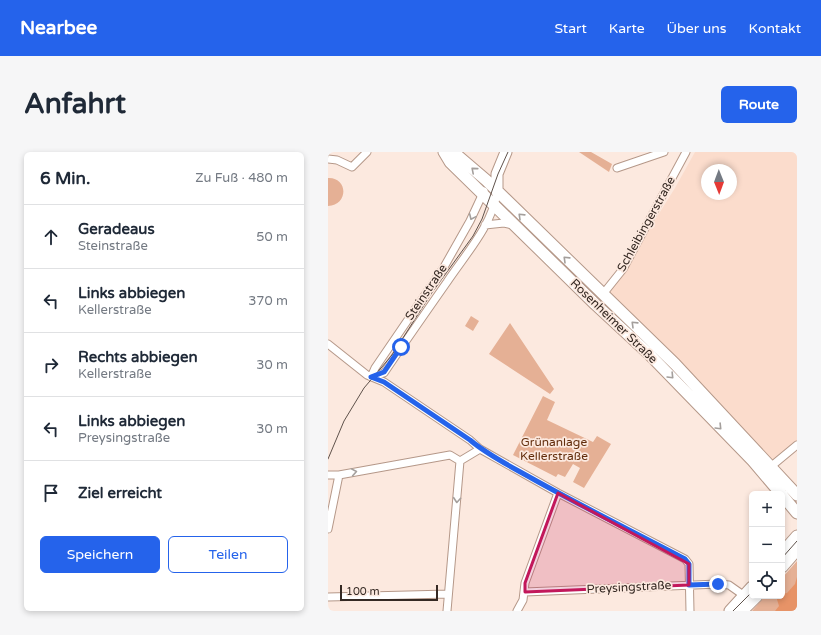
<!DOCTYPE html>
<html lang="de">
<head>
<meta charset="utf-8">
<style>
  body { margin:0; font-family:"Varela Round",sans-serif; background:#f6f6f7; color:#1f2937 }
  .controls { position:absolute; right:12px; bottom:12px; display:grid; overflow:hidden; border-radius:6px; box-shadow:0 2px 6px #0003 }
  .controls button { width:36px; height:36px; display:grid; place-items:center; padding:0; border:0; border-bottom:1px solid #e0e1e3; background:#fff; color:#1f2937; font:20px sans-serif }
  .compass { position:absolute; left:373px; top:12px; width:36px; height:36px; border-radius:50%; background:#fff; box-shadow:0 2px 6px #0003; rotate:179deg }
  .scale { position:absolute; left:12px; bottom:10px; width:98px; box-sizing:border-box; padding-left:4px; border:2px solid #352923; border-top:0; font-size:11px; line-height:14px; white-space:nowrap; color:#352923; -webkit-text-stroke:3px #fce9df; paint-order:stroke }
  .stop { position:absolute; width:12px; height:12px; margin:-9px; border:3px solid #2563eb; border-radius:50%; background:#fff }
  .stop.end { background:#2563eb; border-color:#fff; box-shadow:0 1px 4px #0008 }
  .list { margin:0; padding:0; list-style:none }
  h2 { display:flex; justify-content:space-between; align-items:center; height:52px; margin:0; padding:0 16px; font-size:17px }
  h2 small { font-size:13px; font-weight:400; color:#747a83 }
  .list li { display:grid; grid-template-columns:26px 1fr auto; gap:12px; align-items:center; box-sizing:border-box; height:64px; padding:0 16px; border-top:1px solid #e0e1e3 }
  .list b { display:block; font-size:15px; white-space:nowrap }
  .list p { margin:0; font-size:13px; white-space:nowrap; color:#747a83 }
  .list em { font-size:13px; font-style:normal; color:#747a83 }
  .actions { display:flex; gap:8px; padding:12px 16px }
  .actions a { flex:1; padding:9px 0; border:1px solid #2563eb; border-radius:6px; text-align:center; font-size:14px; color:#2563eb }
  .actions .main { background:#2563eb; color:#fff }
  .icon { flex:none; width:22px; height:22px; fill:none; stroke:currentColor; stroke-width:2; stroke-linecap:round; stroke-linejoin:round }
  .map { position:relative; flex:none; width:469px; height:459px; overflow:hidden; border-radius:6px }
  header { display:flex; align-items:center; gap:24px; box-sizing:border-box; height:56px; padding:0 20px; background:#2563eb; color:#fff }
  header strong { font-size:19px }
  nav { display:flex; gap:22px; margin-inline-start:auto; font-size:14px }
  .intro { display:flex; align-items:center; justify-content:space-between; box-sizing:border-box; height:96px; padding:0 24px }
  h1 { margin:0; font-size:28px }
  .button { padding:10px 18px; border-radius:6px; background:#2563eb; color:#fff; font-size:14px; font-weight:700 }
  main { display:flex; gap:24px; padding:0 24px }
  aside { flex:1; background:#fff; border-radius:6px; box-shadow:0 2px 6px #0003 }
  .map>svg:first-child { display:block }
</style>
</head>
<body>
<header>
<strong>Nearbee</strong>
<nav><a>Start</a><a>Karte</a><a>Über uns</a><a>Kontakt</a></nav>
</header>
<div class="intro"><h1>Anfahrt</h1><a class="button">Route</a></div>
<main>
<aside>
<h2>6 Min.<small>Zu Fuß · 480 m</small></h2>
<ul class="list">
<li><svg class="icon" aria-label="ahead" viewBox="0 0 24 24"><path d="M12 20V5M6 11l6-6 6 6"/></svg><div><b>Geradeaus</b><p>Steinstraße</p></div><em>50 m</em></li>
<li><svg class="icon" aria-label="left" viewBox="0 0 24 24"><path d="M17 20v-9H6M10 6l-5 5 5 5"/></svg><div><b>Links abbiegen</b><p>Kellerstraße</p></div><em>370 m</em></li>
<li><svg class="icon" aria-label="right" viewBox="0 0 24 24"><path d="M7 20v-9h11M14 6l5 5-5 5"/></svg><div><b>Rechts abbiegen</b><p>Kellerstraße</p></div><em>30 m</em></li>
<li><svg class="icon" aria-label="left" viewBox="0 0 24 24"><path d="M17 20v-9H6M10 6l-5 5 5 5"/></svg><div><b>Links abbiegen</b><p>Preysingstraße</p></div><em>30 m</em></li>
<li><svg class="icon" aria-label="arrive" viewBox="0 0 24 24"><path d="M6 21V4h12l-3 4 3 4H6"/></svg><div><b>Ziel erreicht</b></div></li>
</ul>
<div class="actions"><a class="main">Speichern</a><a>Teilen</a></div>
</aside>
<div class="map">
<svg width="469" height="459" viewBox="0 0 469 459">
  <rect width="100%" height="100%" fill="#fce9df"/>
  <!-- built -->
  <path fill="#fbdccc" fill-rule="evenodd" d="M 367,0 L 469,0 L 469,294 L 440,314 L 280,143 L 347,36 ZM 379,18 L 403,18 L 403,42 L 379,42 Z"/>
  <!-- green -->
  <path fill="#e5b095" d="M 251,0 L 263,0 L 284,12 L 281,20 Z
    M 0,26 C 20,25 21,53 0,54 Z
    M 143,164 L 151,169 L 145,179 L 137,174 Z
    M 182,171 L 226,237 L 222,242 L 161,202 Z
    M 215,244 L 227,250 L 219,268 L 265,290 L 269,284 L 283,292 L 256,336 L 245,330 L 252,316 L 245,312 L 237,325 L 230,322 L 228,325 L 185,303 Z
    M 469,409 L 469,459 L 424,459 L 437,444 L 454,444 L 454,426 Z"/>
  <!-- forest -->
  <path fill="#e79367" d="M 469,425 L 469,459 L 447,459 L 451,454 L 448,444 L 454,444 L 454,442 L 459,441 L 467,432 Z"/>
  <g fill="none" stroke-linecap="round" stroke-linejoin="round">
    <!-- minor casing -->
    <g stroke="#b59889" stroke-width="9">
      <path id="minor" d="M 0,7 L 9,8 L 24,15 L 39,0
        M 289,16 L 336,0
        M 157,73 L 176,71 L 185,73
        M 275,142 L 295,117 L 358,0
        M 0,192 L 39,223 L 56,230 L 142,288 L 152,297 L 230,341 L 357,407 L 361,412 L 362,459
        M 43,225 L 56,221 C 77,190 98,160 119,130 C 137,103 165,72 169,40
        M 43,225 L 47,216 L 116,115 L 142,69 L 156,39
        M 132,309 L 152,297
        M 440,317 L 469,293
        M 0,323 L 11,323 L 122,303 L 132,309
        M 0,377 L 11,323
        M 197,440 L 390,432 L 401,433 L 418,445
        M 0,445 L 120,442
        M 119,459 L 132,309
        M 189,459 L 195,448 L 197,431 L 230,341"/>
    </g>
    <!-- secondary casing -->
    <g stroke="#b59889" stroke-width="13">
      <path id="secondary" d="M 116,0 L 122,10 L 267,152 L 321,202 L 425,309 L 453,342
        M 123,0 L 130,4 L 158,28 L 347,212 L 469,343
        M 169,40 L 169,22 L 178,0
        M 454,343 L 469,361
        M 454,401 L 469,384
        M 454,415 L 469,398
        M 402,459 L 424,435
        M 414,459 L 429,444"/>
    </g>
    <!-- minor -->
    <use href="#minor" stroke="#fff" stroke-width="7"/>
    <!-- secondary -->
    <use href="#secondary" stroke="#fff" stroke-width="11"/>
    <!-- tram -->
    <path stroke="#5f524b" stroke-width="1" d="M 0,307 L 16,269 L 36,236 L 64,203 L 103,142 L 145,84 L 154,67 L 170,22 L 180,0
      M 454,406 L 469,389
      M 405,459 L 424,440"/>
  </g>
  <!-- one-way arrows -->
  <defs><path id="oneway-chevron" d="M-2-3.5L2.5 0L-2 3.5" fill="none" stroke-width="1.6" stroke-linecap="round" stroke-linejoin="round"/></defs>
  <g stroke="#a49f9c">
    <use href="#oneway-chevron" transform="translate(146 18) rotate(-139)"/>
    <use href="#oneway-chevron" transform="translate(193 64) rotate(-136)"/>
    <use href="#oneway-chevron" transform="translate(144 65) rotate(114)"/>
    <use href="#oneway-chevron" transform="translate(238 107) rotate(-136)"/>
    <use href="#oneway-chevron" transform="translate(306 172) rotate(-136)"/>
    <use href="#oneway-chevron" transform="translate(343 224) rotate(46)"/>
    <use href="#oneway-chevron" transform="translate(391 275) rotate(46)"/>
    <use href="#oneway-chevron" transform="translate(26 320) rotate(-10)"/>
    <use href="#oneway-chevron" transform="translate(129 348) rotate(95)"/>
  </g>
  <g fill="none" stroke-linecap="round" stroke-linejoin="round">
    <!-- route -->
    <path stroke="#2563eb" stroke-width="5" d="M 73,195 L 56,220 L 43,225 L 56,230 L 142,288 C 161,304 184,315 205,327 C 255,355 306,380 357,407 L 361,412 L 361,433 L 390,432"/>
  </g>
  <!-- marked area -->
  <path fill="#c2185b" fill-opacity="0.2" stroke="#c2185b" stroke-width="3" stroke-linejoin="round" d="M 230,341 L 361,412 L 361,433 L 197,440 L 197,431 Z"/>
  <g text-anchor="middle" stroke-width="3.5" stroke-linejoin="round" paint-order="stroke">
    <!-- street labels -->
    <g font-size="12" fill="#352923" stroke="#fce9df">
      <text transform="translate(318 72) rotate(-61)" y="4">Schleibingerstraße</text>
      <text transform="translate(98 140) rotate(-56)" y="4">Steinstraße</text>
      <text transform="translate(286 169) rotate(44)" y="4">Rosenheimer Straße</text>
      <text transform="translate(301 435) rotate(-3)" y="4">Preysingstraße</text>
    </g>
    <!-- park labels -->
    <g font-size="12" fill="#632e0d" stroke="#fce9df">
      <text x="226" y="294">Grünanlage<tspan x="226" dy="14">Kellerstraße</tspan></text>
    </g>
  </g>
</svg>
<div class="controls">
<button>+</button>
<button>−</button>
<button><svg class="icon" aria-label="locate" viewBox="0 0 24 24"><circle cx="12" cy="12" r="6"/><path d="M12 2v4M12 18v4M2 12h4M18 12h4"/></svg></button>
</div>
<svg class="compass" viewBox="-18 -18 36 36"><path d="M0-13l5 13h-10z" fill="#e53935"/><path d="M0 13l5-13h-10z" fill="#747a83"/></svg>
<div class="scale">100 m</div>
<div class="stop" style="left:73px;top:195px"></div>
<div class="stop end" style="left:390px;top:432px"></div>
</div>
</main>
</body>
</html>
